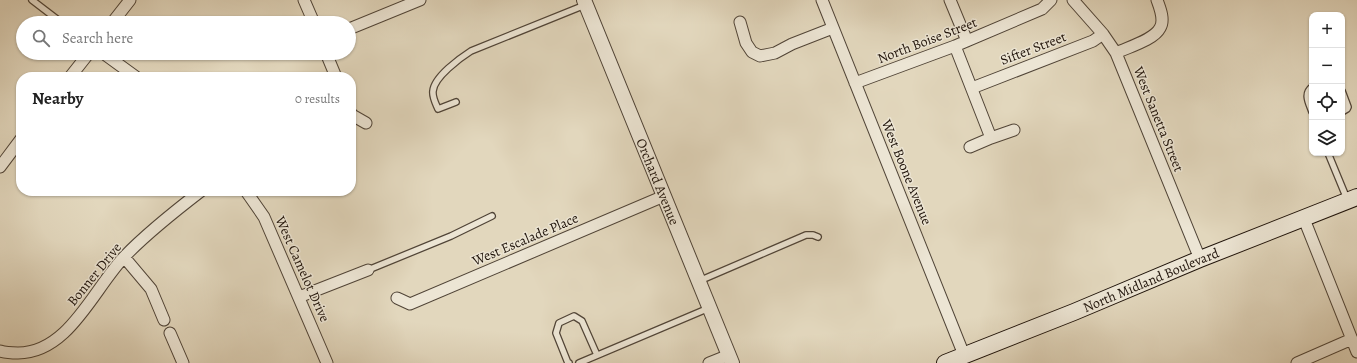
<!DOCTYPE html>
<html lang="en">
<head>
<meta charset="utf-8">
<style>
  body { margin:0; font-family:Alegreya,serif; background:#f6f6f6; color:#222 }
  .controls { position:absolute; right:12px; top:12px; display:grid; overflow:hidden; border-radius:8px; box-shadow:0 1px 3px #0004 }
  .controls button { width:36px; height:36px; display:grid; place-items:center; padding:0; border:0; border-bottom:1px solid #e0e0e0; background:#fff; color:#222; font:20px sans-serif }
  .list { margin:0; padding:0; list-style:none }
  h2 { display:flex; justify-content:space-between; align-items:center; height:52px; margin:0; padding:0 16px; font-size:17px }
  h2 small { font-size:13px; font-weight:400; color:#767676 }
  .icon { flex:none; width:22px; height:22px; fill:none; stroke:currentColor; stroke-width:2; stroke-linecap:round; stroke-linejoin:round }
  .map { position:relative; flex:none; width:1357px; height:363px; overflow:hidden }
  .search { position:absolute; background:#fff; box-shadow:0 1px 3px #0004; left:16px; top:16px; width:340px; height:44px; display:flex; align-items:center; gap:10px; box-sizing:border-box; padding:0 14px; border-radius:22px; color:#767676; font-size:15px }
  .panel { position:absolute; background:#fff; box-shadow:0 1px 3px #0004; left:16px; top:72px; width:340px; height:124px; border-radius:16px }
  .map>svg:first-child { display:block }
</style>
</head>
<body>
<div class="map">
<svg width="1357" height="363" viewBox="0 0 1357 363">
  <rect width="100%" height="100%" fill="#e2d7bd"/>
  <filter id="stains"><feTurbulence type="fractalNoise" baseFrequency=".005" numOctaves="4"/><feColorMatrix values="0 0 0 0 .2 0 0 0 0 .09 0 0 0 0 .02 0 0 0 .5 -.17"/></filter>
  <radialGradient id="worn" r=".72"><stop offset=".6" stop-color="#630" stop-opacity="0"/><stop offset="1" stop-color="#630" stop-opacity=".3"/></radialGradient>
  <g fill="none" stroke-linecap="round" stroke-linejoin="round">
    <!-- service casing -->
    <g stroke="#504437" stroke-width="8">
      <path id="service" d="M 32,0 L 62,23
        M 1312,87 C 1303,94 1309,103 1312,112
        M 1342,91 L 1348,107 L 1347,109 L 1342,112
        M 456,102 L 438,109 C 436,104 432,97 433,91 C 434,77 460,58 471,51 L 585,5
        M 1328,153 L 1347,199
        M 368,270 L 451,236 L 492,216
        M 699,281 L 806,235 L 813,235 L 818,237
        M 569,363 L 568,363 L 556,333 L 559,323 L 574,316 L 582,321 L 597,355
        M 579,363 L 709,308"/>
    </g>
    <!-- minor casing -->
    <g stroke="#504437" stroke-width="13">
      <path id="minor" d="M 304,0 L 314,23
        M 822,0 L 964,355
        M 950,0 L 967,41
        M 1073,0 L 1103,34 L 1116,53 L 1200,259
        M 740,22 L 746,43 L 752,52 L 760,56 L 775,53 L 792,44 L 833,28
        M 112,23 L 130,0
        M 349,29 L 420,0
        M 955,46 L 991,138 L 970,147
        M 103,53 L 136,77
        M 326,53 L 336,77
        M 1116,53 C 1128,47 1154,40 1160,28 C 1165,20 1160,8 1157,0
        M 70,77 L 89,53
        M 855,83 L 955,46 L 1042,9 L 1051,0
        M 972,88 L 1093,41 L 1103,34
        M 351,113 L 352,115 L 366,123
        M 991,138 L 1014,130
        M 0,167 L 21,139
        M 246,191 L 264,217 L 327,363
        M 1304,219 L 1357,352
        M 124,257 L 151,289 L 164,320
        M 299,297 L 368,270
        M 397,298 L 410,304 L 664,196
        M 170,333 L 183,363
        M 0,351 C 6,353 12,353 18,353 C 69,353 94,288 125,256 C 148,232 175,211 201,191
        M 709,363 L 729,355
        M 1297,363 L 1352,339"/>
    </g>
    <!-- tertiary casing -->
    <g stroke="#504437" stroke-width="16">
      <g id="tertiary">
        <path id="s1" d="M 584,0 L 732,363"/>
      </g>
    </g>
    <!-- secondary casing -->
    <g stroke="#1f130a" stroke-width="18">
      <g id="secondary">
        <path id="s2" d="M 945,363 L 1074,312 L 1200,259 L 1357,197"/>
      </g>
    </g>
    <!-- service -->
    <use href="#service" stroke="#ece5d4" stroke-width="5.5"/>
    <!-- minor -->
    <use href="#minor" stroke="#ece5d4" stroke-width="11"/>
    <!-- tertiary -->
    <use href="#tertiary" stroke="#ece5d4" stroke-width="14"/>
    <!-- secondary -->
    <use href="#secondary" stroke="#ece5d4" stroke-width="16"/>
  </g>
  <g text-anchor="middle" stroke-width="3" stroke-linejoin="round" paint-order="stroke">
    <!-- street labels -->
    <g font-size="14" fill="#1f130a" stroke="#ece5d4">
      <text transform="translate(927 40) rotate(-21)" y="5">North Boise Street</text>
      <text transform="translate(1033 48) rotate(-21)" y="5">Sifter Street</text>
      <text transform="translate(1159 119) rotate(68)" y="5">West Sanetta Street</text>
      <text transform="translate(907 172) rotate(68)" y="5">West Boone Avenue</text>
      <text dy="5" stroke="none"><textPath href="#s1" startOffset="196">Orchard Avenue</textPath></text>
      <text transform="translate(525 239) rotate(-23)" y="5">West Escalade Place</text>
      <text transform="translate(303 269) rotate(66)" y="5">West Camelot Drive</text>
      <text transform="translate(94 274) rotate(-51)" y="5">Bonner Drive</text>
      <text dy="5" stroke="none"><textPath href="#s2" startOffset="222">North Midland Boulevard</textPath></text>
    </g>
  </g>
  <rect width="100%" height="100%" filter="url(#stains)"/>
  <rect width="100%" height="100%" fill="url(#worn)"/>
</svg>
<div class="controls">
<button>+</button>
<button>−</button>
<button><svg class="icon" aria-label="locate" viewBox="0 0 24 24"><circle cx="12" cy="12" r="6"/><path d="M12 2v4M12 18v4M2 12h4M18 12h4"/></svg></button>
<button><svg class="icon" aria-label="layers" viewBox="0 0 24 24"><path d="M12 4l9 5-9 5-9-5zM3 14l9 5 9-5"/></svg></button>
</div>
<div class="search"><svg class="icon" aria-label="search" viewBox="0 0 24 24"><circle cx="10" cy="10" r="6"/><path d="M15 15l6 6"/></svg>Search here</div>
<section class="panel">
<h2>Nearby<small>0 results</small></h2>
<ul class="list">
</ul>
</section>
</div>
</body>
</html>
